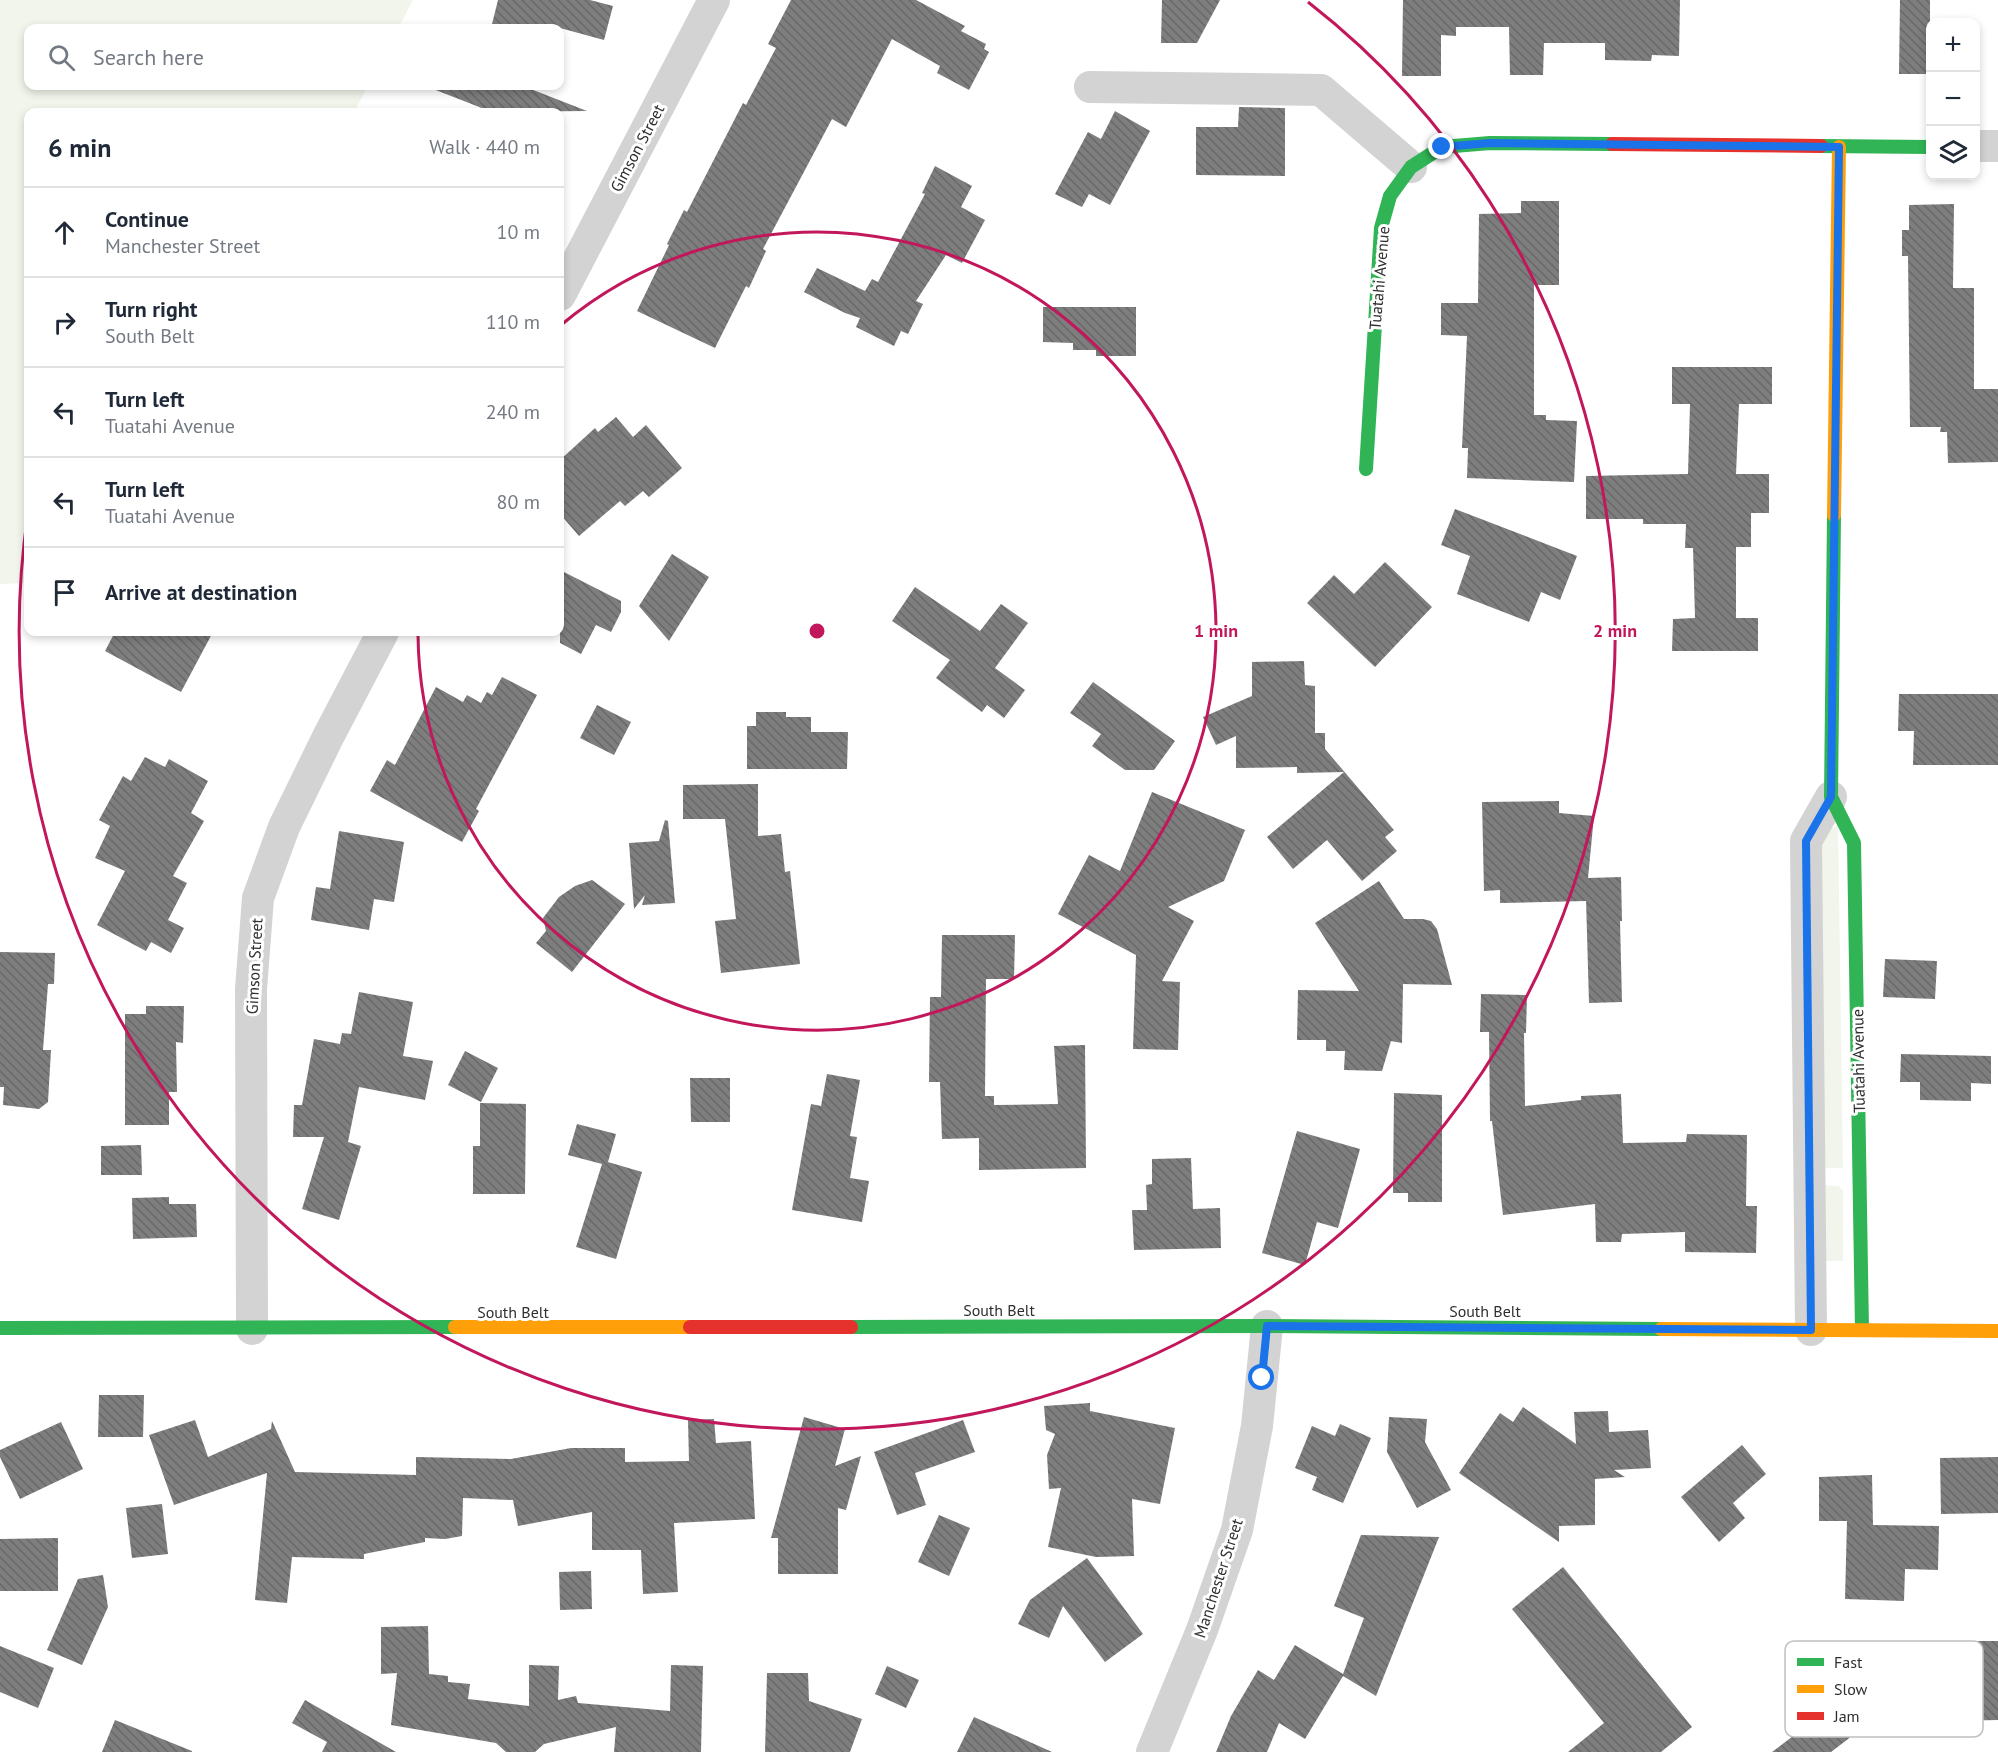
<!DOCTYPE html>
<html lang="en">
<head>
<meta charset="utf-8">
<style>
  body { margin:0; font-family:"PT Sans",sans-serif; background:#f6f6f7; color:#1f2937 }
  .controls { position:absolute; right:18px; top:18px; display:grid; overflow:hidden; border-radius:12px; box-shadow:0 3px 9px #0003 }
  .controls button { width:54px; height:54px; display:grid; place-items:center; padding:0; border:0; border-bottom:2px solid #e0e1e3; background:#fff; color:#1f2937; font:30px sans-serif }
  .stop { position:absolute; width:18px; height:18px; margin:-14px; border:4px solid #1a73e8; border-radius:50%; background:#fff }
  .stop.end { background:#1a73e8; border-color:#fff; box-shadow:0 2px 6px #0008 }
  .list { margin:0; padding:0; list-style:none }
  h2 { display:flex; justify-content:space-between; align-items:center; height:78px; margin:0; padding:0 24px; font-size:26px }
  h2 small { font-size:20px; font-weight:400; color:#747a83 }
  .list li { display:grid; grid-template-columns:39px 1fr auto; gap:18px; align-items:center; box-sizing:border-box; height:90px; padding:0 24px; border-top:2px solid #e0e1e3 }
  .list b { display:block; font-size:22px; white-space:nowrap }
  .list p { margin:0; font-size:20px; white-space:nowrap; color:#747a83 }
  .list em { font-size:20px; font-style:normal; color:#747a83 }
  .icon { flex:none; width:33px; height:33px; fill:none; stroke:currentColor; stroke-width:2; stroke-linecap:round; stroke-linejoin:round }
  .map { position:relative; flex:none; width:1998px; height:1752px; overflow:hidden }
  .search { position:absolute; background:#fff; box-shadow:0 3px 9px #0003; left:24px; top:24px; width:540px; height:66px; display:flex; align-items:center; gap:15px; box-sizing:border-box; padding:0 21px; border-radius:12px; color:#747a83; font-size:22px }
  .panel { position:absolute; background:#fff; box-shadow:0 3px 9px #0003; left:24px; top:108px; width:540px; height:528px; border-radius:12px }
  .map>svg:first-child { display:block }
</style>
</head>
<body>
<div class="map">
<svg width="1998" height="1752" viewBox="0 0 1998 1752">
  <defs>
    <pattern id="building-back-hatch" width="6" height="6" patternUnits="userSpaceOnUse" patternTransform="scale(1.5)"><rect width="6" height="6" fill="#7e7e7e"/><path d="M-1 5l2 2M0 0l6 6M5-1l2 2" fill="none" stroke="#686868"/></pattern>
  </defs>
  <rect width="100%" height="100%" fill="#fff"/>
  <!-- green -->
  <path fill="#f1f5eb" d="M 0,0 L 413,0 L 398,28 L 28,28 L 28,86 L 368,86 L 354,112 L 28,112 L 28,583 L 0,584 Z
    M 1838,825 L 1843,1168 L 1817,1168 L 1818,836 Z
    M 1817,1185 L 1839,1186 L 1843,1191 L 1843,1261 L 1817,1261 Z"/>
  <!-- building -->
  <path fill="url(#building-back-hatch)" d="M 498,0 L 590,0 L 613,6 L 604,40 L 560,28 L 491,28 Z
    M 791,0 L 916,0 L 965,26 L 961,31 L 986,44 L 984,49 L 989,52 L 969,90 L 937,73 L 940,66 L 892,39 L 846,127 L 832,119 L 763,249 L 766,251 L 749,288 L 746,286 L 715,348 L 637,311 L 669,245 L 667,244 L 684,210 L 687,212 L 743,103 L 746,105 L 776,48 L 768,44 Z
    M 1162,0 L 1220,0 L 1197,43 L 1161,43 Z
    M 1403,0 L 1680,0 L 1679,56 L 1652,55 L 1651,61 L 1605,60 L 1605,43 L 1544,43 L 1543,75 L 1510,75 L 1509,27 L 1456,27 L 1456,36 L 1441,35 L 1441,76 L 1402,76 Z
    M 1900,0 L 1930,0 L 1930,74 L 1899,74 Z
    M 428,86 L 523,86 L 587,111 L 492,112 L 428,87 Z
    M 1239,107 L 1285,108 L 1285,176 L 1196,175 L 1196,127 L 1238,127 Z
    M 1115,111 L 1150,131 L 1110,205 L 1089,194 L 1082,207 L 1055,194 L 1088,132 L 1101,139 Z
    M 935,166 L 972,186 L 961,207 L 985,220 L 962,263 L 946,255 L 916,301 L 923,304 L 908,334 L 901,331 L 894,346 L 856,327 L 860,318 L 845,313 L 804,292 L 817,268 L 865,291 L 872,279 L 878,282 L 925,194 L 922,193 Z
    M 1521,201 L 1559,201 L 1559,285 L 1534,285 L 1534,415 L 1546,415 L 1546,420 L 1577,421 L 1574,482 L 1467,478 L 1468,448 L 1462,448 L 1467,336 L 1441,335 L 1441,303 L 1478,303 L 1479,214 L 1521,213 Z
    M 1954,204 L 1953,288 L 1974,288 L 1974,389 L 1998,389 L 1998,462 L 1948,463 L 1947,432 L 1940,432 L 1941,427 L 1910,427 L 1908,256 L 1902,256 L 1902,230 L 1909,230 L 1909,205 Z
    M 1043,307 L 1136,307 L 1136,356 L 1096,356 L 1096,350 L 1073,350 L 1073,343 L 1043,342 Z
    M 1672,367 L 1772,367 L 1772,404 L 1739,404 L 1736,474 L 1769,474 L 1769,513 L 1751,513 L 1751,547 L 1736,547 L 1736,618 L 1758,618 L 1758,651 L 1672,651 L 1673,619 L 1695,618 L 1693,548 L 1685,548 L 1686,524 L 1643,524 L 1643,519 L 1586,519 L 1586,476 L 1688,474 L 1690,404 L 1672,404 Z
    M 616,417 L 633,437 L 646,425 L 682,468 L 649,497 L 643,491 L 625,506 L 620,501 L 579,536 L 560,514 L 560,460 L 595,428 L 598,432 Z
    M 1455,509 L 1577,556 L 1560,600 L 1541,592 L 1529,622 L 1457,594 L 1470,556 L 1441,545 Z
    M 672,554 L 709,577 L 669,641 L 639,606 Z
    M 1385,562 L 1432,607 L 1375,667 L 1307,603 L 1334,575 L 1354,594 Z
    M 560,570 L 621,601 L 621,612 L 611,632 L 596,625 L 581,654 L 560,643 Z
    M 915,587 L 980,631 L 1001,604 L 1028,623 L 995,668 L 1025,690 L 1004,718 L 987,705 L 982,712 L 936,678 L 950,660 L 892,621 Z
    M 115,632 L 213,632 L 181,692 L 105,651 Z
    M 1304,661 L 1305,685 L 1315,686 L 1315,733 L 1325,733 L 1325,749 L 1394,830 L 1385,837 L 1397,851 L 1362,881 L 1327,840 L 1293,869 L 1267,837 L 1344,772 L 1297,773 L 1297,767 L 1236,768 L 1236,736 L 1216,745 L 1203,717 L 1252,696 L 1252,662 Z
    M 502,677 L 537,695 L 476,809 L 479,811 L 462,842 L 370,791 L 387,760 L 395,765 L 436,687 L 463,702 L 467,695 L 481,703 L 487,692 L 492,695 Z
    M 1093,682 L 1175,741 L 1154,770 L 1125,770 L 1092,746 L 1101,734 L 1070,713 Z
    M 1899,694 L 1998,694 L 1998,765 L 1913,765 L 1914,731 L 1898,731 Z
    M 597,705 L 631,722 L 614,755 L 580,738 Z
    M 756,712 L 786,712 L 786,717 L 811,717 L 811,732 L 848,732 L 847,769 L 747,769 L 747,726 L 756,726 Z
    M 145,757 L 165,767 L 169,759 L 208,781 L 191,813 L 204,821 L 173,876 L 187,883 L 168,920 L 184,928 L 171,953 L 151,942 L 146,951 L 97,925 L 125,871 L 95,858 L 110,826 L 99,820 L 123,776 L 131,781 Z
    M 758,784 L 758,836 L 781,834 L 785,872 L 790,871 L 800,964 L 721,973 L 715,921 L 736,919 L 725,819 L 683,819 L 683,785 Z
    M 1152,792 L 1245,830 L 1224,881 L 1168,907 L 1194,921 L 1162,981 L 1180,982 L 1178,1050 L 1133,1049 L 1136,955 L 1058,914 L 1089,855 L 1120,871 Z
    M 1559,801 L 1559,813 L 1594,816 L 1588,878 L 1621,877 L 1622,921 L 1620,921 L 1622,1002 L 1589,1003 L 1586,899 L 1586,901 L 1500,903 L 1500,890 L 1484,891 L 1482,802 Z
    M 665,820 L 668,821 L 675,903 L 642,905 L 645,895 L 634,909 L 629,843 L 659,841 Z
    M 339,831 L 404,842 L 394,902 L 374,899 L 369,930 L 311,920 L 316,887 L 330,889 Z
    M 592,880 L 625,904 L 572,972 L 536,943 L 546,931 L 543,918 L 559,897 L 575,886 Z
    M 1379,881 L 1404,919 L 1423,919 L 1431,921 L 1437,929 L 1452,985 L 1403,984 L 1402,1043 L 1391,1041 L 1382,1071 L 1344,1070 L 1345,1051 L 1326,1051 L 1326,1040 L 1297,1040 L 1298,990 L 1359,991 L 1315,923 Z
    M 942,935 L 1015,935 L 1014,979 L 986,979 L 985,1096 L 994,1096 L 994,1105 L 1058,1104 L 1054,1046 L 1085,1045 L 1086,1168 L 979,1170 L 979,1138 L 942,1139 L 940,1082 L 929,1082 L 930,997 L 941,997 Z
    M 0,952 L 55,953 L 54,984 L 48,984 L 43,1050 L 51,1050 L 48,1102 L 39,1109 L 3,1105 L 4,1087 L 0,1087 Z
    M 1885,959 L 1937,961 L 1935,999 L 1883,997 Z
    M 359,992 L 413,1002 L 403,1056 L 433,1061 L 425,1100 L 359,1087 L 348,1142 L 361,1146 L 339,1220 L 302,1209 L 324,1137 L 293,1137 L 294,1105 L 302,1105 L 314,1039 L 340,1044 L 342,1033 L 351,1034 Z
    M 1481,994 L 1527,995 L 1526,1033 L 1524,1033 L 1525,1106 L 1581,1100 L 1581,1096 L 1621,1094 L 1623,1143 L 1686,1142 L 1687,1134 L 1747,1135 L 1746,1206 L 1757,1206 L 1756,1253 L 1685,1252 L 1685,1232 L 1622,1234 L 1621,1242 L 1596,1242 L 1595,1204 L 1503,1215 L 1492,1121 L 1490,1121 L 1489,1032 L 1480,1032 Z
    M 146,1006 L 184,1006 L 183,1043 L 176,1042 L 177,1092 L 169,1092 L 169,1125 L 125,1125 L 125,1014 L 146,1014 Z
    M 465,1051 L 498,1068 L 481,1102 L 448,1085 Z
    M 1901,1054 L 1991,1056 L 1991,1084 L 1971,1083 L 1971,1101 L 1920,1100 L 1920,1082 L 1900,1082 Z
    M 827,1074 L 860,1080 L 850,1136 L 857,1137 L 850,1178 L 869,1181 L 862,1222 L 792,1210 L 811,1104 L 821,1106 Z
    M 690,1078 L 730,1078 L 730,1122 L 691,1122 Z
    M 1394,1093 L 1442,1095 L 1442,1202 L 1408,1202 L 1408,1193 L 1393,1193 Z
    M 480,1103 L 526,1104 L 525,1194 L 473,1194 L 473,1146 L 480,1146 Z
    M 577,1124 L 616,1134 L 608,1162 L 642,1172 L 616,1259 L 576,1247 L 602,1164 L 568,1155 Z
    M 1297,1131 L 1360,1149 L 1338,1228 L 1317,1222 L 1305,1265 L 1262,1253 Z
    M 141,1145 L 142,1175 L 101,1175 L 101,1146 Z
    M 1191,1158 L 1193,1209 L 1220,1208 L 1221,1248 L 1134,1250 L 1132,1210 L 1147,1210 L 1146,1185 L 1152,1184 L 1152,1159 Z
    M 169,1197 L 169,1204 L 196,1204 L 197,1237 L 133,1239 L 132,1198 Z
    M 99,1395 L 144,1395 L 143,1437 L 98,1437 Z
    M 1090,1403 L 1090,1411 L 1175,1428 L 1160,1504 L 1132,1499 L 1134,1556 L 1096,1557 L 1048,1547 L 1061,1488 L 1049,1489 L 1047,1455 L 1055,1434 L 1046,1430 L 1044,1406 Z
    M 1523,1407 L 1576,1444 L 1574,1412 L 1608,1411 L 1609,1432 L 1648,1430 L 1651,1468 L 1614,1470 L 1625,1477 L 1595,1479 L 1595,1525 L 1559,1526 L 1559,1542 L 1459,1473 L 1500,1413 L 1513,1422 Z
    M 804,1417 L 845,1429 L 835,1466 L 861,1456 L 846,1510 L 838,1508 L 838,1574 L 778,1574 L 778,1538 L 771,1538 Z
    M 1389,1417 L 1427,1419 L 1425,1442 L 1451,1490 L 1417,1508 L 1387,1452 Z
    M 714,1419 L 716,1443 L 751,1441 L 755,1519 L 674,1523 L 678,1592 L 643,1594 L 641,1550 L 592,1550 L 592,1512 L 518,1526 L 513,1500 L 463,1498 L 462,1536 L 445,1539 L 425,1538 L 425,1542 L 364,1554 L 364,1559 L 292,1557 L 287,1603 L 255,1600 L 267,1473 L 174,1505 L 149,1435 L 195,1420 L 208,1457 L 271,1429 L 272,1421 L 295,1472 L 416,1475 L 416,1457 L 511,1459 L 571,1448 L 625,1448 L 625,1462 L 689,1461 L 688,1420 Z
    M 963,1420 L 975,1452 L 915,1473 L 926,1505 L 897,1515 L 874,1452 Z
    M 61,1422 L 83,1469 L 20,1499 L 0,1457 L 0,1450 Z
    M 1340,1424 L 1371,1438 L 1343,1503 L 1312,1490 L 1317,1477 L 1295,1468 L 1312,1426 L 1335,1436 Z
    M 1742,1445 L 1766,1474 L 1733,1503 L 1745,1518 L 1719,1542 L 1681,1497 Z
    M 1998,1457 L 1998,1513 L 1941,1514 L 1940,1458 Z
    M 1872,1475 L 1873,1525 L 1939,1526 L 1938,1570 L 1905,1569 L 1904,1601 L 1845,1599 L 1847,1521 L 1819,1521 L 1819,1477 Z
    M 162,1504 L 168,1554 L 132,1558 L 126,1508 Z
    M 939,1515 L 970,1528 L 949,1576 L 918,1562 Z
    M 1361,1535 L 1439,1537 L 1376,1696 L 1343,1676 L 1305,1739 L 1279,1723 L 1267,1752 L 1216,1752 L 1231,1716 L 1258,1670 L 1274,1680 L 1295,1645 L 1343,1674 L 1364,1618 L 1334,1606 Z
    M 58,1538 L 58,1591 L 0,1591 L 0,1539 Z
    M 1087,1558 L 1143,1634 L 1105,1662 L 1063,1606 L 1049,1638 L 1018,1624 L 1030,1600 Z
    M 1563,1567 L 1692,1727 L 1661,1752 L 1568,1752 L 1604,1723 L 1512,1609 Z
    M 591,1571 L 592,1609 L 560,1610 L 559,1572 Z
    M 103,1575 L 108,1607 L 82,1665 L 47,1650 L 78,1579 Z
    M 428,1626 L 429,1674 L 448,1676 L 448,1682 L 470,1684 L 468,1699 L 529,1706 L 529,1665 L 559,1666 L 558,1700 L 576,1696 L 578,1703 L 670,1711 L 671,1665 L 703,1666 L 701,1752 L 614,1752 L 616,1727 L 544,1744 L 535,1752 L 506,1752 L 496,1743 L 391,1725 L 397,1673 L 381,1674 L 381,1627 Z
    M 1972,1641 L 1998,1641 L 1998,1720 L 1949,1721 L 1949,1735 L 1899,1733 L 1899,1703 L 1920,1703 L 1922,1642 L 1972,1643 Z
    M 0,1646 L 54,1668 L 38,1708 L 0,1692 Z
    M 887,1666 L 919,1680 L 906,1708 L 875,1694 Z
    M 767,1673 L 808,1673 L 809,1701 L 862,1719 L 850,1752 L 765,1752 Z
    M 305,1700 L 396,1752 L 322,1752 L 327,1742 L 292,1723 Z
    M 1835,1704 L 1856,1733 L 1831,1752 L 1772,1752 Z
    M 974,1717 L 1052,1752 L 957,1752 Z
    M 115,1720 L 192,1751 L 192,1752 L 102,1752 Z"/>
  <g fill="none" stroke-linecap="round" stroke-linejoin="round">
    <!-- street -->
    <path stroke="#d3d3d3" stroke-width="32" d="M 1090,87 L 1321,90 L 1411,167
      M 1976,146 L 1998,146
      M 560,295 L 714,0
      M 252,1329 L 251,989 L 258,898 L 284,827 L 328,737 L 383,632
      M 1811,1330 L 1806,841 L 1831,797
      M 1152,1752 L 1202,1630 L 1237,1530 L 1257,1426 L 1267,1326"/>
    <!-- fast -->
    <path stroke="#30b455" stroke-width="14" d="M 1821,146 L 1930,147
      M 1366,469 L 1381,228 L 1390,196 L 1411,167 L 1442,147 L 1490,143 L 1612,144
      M 1834,515 L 1831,797 L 1854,843 L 1862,1330
      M 851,1327 L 1267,1326 L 1661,1329
      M 0,1328 L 455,1327"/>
    <!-- slow -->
    <path stroke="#ff9f0a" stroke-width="14" d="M 1834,515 L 1839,147
      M 455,1327 L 690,1327
      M 1661,1329 L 1998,1331"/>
    <!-- jam -->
    <path stroke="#e5322d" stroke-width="14" d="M 1612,144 L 1821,146
      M 690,1327 L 851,1327"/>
  </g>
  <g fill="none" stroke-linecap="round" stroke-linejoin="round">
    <!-- route -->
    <path stroke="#1a73e8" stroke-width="8" d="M 1262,1378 L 1267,1326 L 1811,1330 L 1806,841 L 1831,797 L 1839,147 L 1490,143 L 1442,147"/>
  </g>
  <!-- distance rings -->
  <g fill="none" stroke="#c2185b" stroke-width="3">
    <path d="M561 325A399 399 0 1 1 418 634"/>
    <path d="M1308 2A798 798 0 1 1 28 513"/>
  </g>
  <g text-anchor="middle" stroke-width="6" stroke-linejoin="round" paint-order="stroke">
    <!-- street labels -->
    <g font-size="16" fill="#2e2e2e" stroke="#fff">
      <text transform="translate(637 148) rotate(-62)" y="6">Gimson Street</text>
      <text transform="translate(1379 278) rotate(-85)" y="6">Tuatahi Avenue</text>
      <text transform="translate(254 966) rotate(-87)" y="6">Gimson Street</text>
      <text transform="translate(1858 1061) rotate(-91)" y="6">Tuatahi Avenue</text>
      <text x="999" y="1316">South Belt</text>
      <text x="1485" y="1317">South Belt</text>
      <text x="513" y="1318">South Belt</text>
      <text transform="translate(1218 1578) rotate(-72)" y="6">Manchester Street</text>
    </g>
  </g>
  <!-- legend -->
  <rect x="1785" y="1641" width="198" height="96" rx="9" fill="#fff" stroke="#c0c0c0" stroke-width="1.5"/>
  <rect x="1797" y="1658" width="27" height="8" fill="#30b455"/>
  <rect x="1797" y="1685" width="27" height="8" fill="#ff9f0a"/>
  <rect x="1797" y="1712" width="27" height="8" fill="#e5322d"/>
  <g font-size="16" fill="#2e2e2e">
    <text x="1834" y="1668">Fast</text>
    <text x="1834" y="1695">Slow</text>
    <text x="1834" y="1722">Jam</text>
  </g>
  <circle cx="817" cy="631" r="9" fill="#c2185b" stroke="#fff" stroke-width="3"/>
  <g font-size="18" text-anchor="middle" font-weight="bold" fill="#c2185b" stroke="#fff" stroke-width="6" stroke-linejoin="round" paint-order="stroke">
    <text x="1216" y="637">1 min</text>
    <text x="1615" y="637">2 min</text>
  </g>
</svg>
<div class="controls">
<button>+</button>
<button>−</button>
<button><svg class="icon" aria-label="layers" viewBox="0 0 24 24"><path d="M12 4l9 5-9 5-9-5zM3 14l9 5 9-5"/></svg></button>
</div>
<div class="stop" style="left:1262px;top:1378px"></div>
<div class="stop end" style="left:1442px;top:147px"></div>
<div class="search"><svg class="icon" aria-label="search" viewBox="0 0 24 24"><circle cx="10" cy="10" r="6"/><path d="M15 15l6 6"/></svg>Search here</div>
<section class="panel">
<h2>6 min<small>Walk · 440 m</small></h2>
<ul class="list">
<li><svg class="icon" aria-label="ahead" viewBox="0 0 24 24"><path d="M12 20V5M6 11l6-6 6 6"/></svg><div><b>Continue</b><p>Manchester Street</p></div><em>10 m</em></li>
<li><svg class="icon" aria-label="right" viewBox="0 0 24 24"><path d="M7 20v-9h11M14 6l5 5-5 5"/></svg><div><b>Turn right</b><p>South Belt</p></div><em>110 m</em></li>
<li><svg class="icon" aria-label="left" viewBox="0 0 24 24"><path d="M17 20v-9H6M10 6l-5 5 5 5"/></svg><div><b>Turn left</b><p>Tuatahi Avenue</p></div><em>240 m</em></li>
<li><svg class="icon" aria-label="left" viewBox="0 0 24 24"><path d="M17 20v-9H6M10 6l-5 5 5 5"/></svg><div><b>Turn left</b><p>Tuatahi Avenue</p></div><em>80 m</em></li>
<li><svg class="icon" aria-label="arrive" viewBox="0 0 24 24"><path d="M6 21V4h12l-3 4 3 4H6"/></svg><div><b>Arrive at destination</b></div></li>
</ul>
</section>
</div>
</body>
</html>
